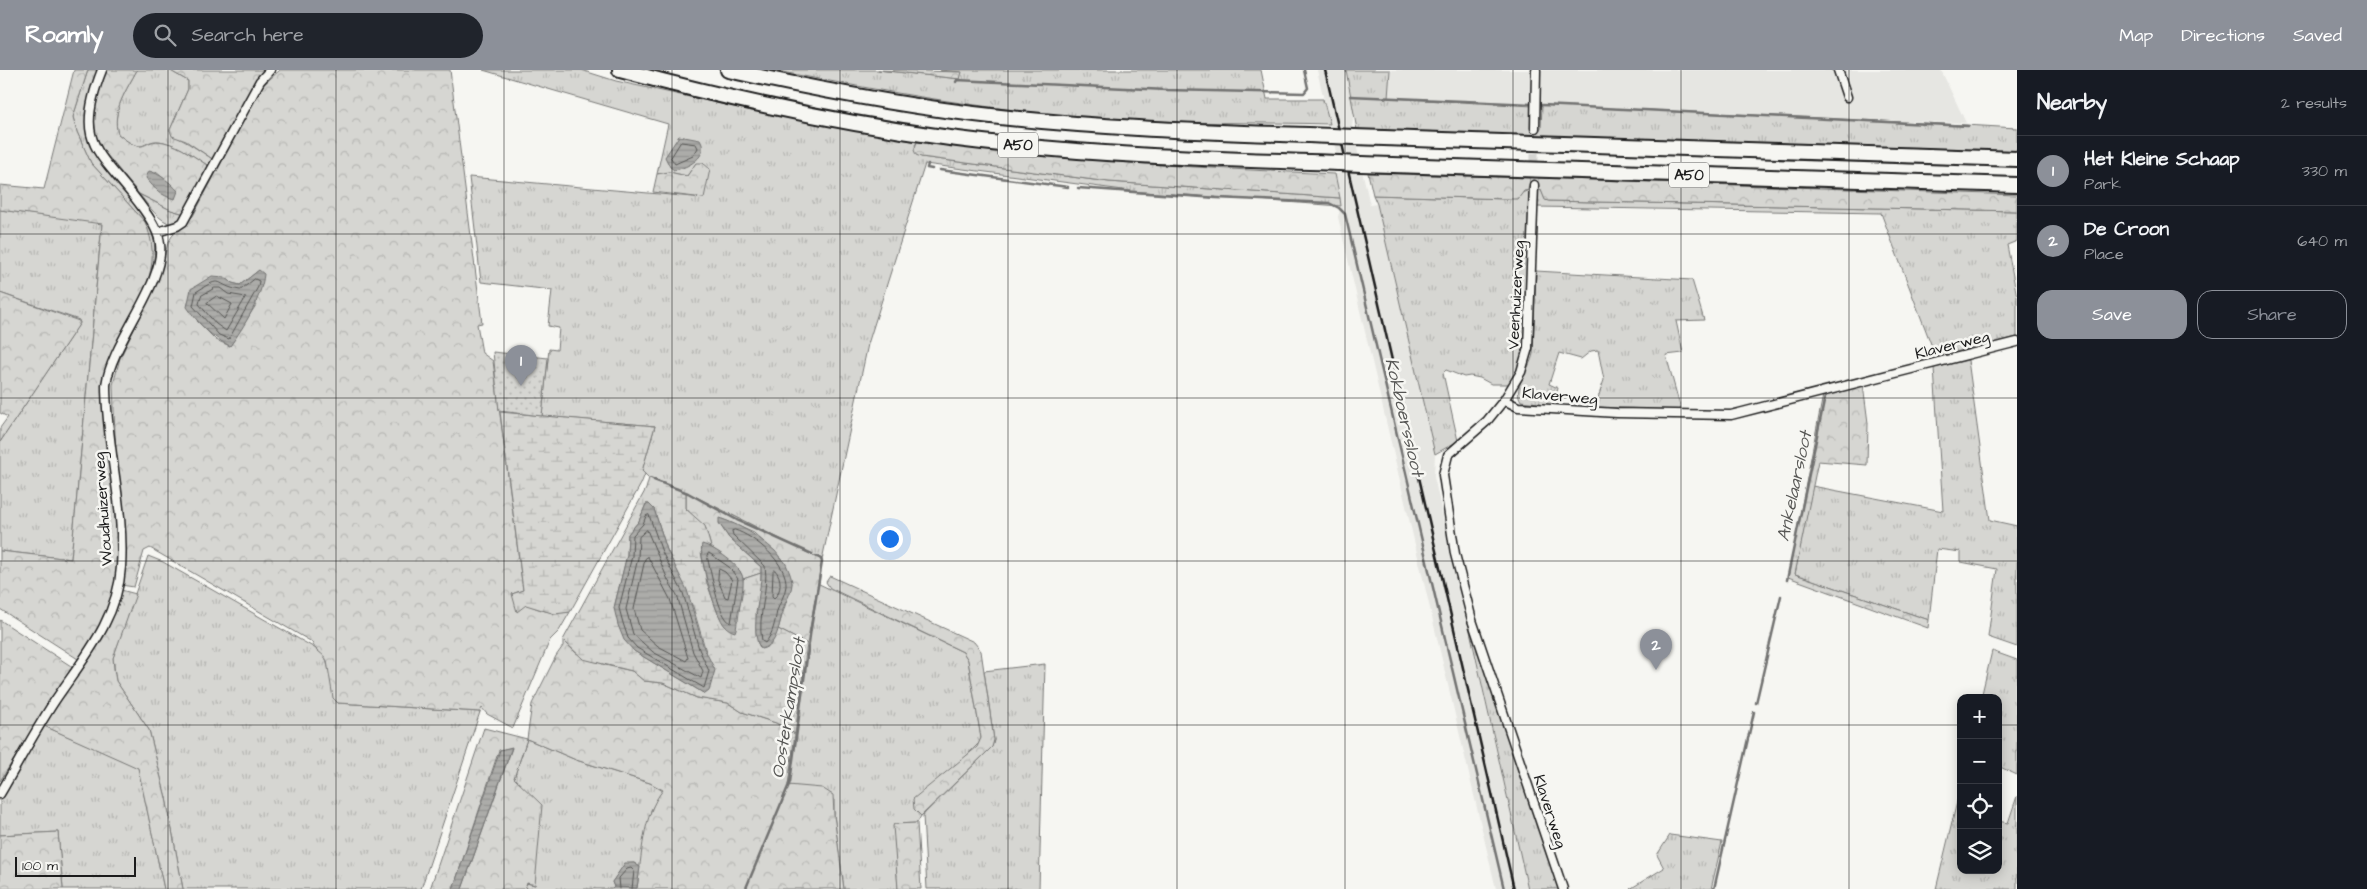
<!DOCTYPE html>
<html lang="en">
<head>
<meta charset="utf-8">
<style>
  body { margin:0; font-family:"Architects Daughter",sans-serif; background:#20242c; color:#f1f3f6 }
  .controls { position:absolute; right:15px; bottom:15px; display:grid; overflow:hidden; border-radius:10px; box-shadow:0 2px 12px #0003 }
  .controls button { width:45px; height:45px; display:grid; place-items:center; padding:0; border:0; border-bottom:1px solid #363941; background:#171b24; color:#f1f3f6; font:25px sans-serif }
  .scale { position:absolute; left:15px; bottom:12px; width:121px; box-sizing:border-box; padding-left:5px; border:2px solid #1c1c1c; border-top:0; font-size:14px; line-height:18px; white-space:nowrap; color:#1c1c1c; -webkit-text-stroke:4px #f6f6f2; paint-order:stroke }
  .you { position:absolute; left:889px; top:468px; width:18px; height:18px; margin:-12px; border:4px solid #fff; border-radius:50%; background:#1a73e8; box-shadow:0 0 0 8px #1a73e833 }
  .badge { display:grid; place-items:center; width:32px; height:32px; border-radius:50%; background:#8c9099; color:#fff; font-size:16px; font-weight:700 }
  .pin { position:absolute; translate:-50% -41px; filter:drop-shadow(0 1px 2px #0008) }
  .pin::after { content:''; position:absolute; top:26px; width:18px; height:15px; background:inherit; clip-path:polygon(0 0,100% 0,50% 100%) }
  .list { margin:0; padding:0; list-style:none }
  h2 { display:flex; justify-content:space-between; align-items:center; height:65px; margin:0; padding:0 20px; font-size:21px }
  h2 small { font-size:16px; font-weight:400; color:#9ea1a6 }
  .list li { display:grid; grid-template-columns:32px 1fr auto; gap:15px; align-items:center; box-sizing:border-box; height:70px; padding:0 20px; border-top:1px solid #363941 }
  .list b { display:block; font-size:19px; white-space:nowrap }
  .list p { margin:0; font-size:16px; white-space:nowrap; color:#9ea1a6 }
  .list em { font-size:16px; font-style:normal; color:#9ea1a6 }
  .actions { display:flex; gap:10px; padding:15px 20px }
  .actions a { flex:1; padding:11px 0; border:1px solid #8c9099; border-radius:15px; text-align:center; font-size:18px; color:#8c9099 }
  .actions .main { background:#8c9099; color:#fff }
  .icon { flex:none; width:28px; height:28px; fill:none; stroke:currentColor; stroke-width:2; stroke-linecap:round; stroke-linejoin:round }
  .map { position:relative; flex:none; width:2017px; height:819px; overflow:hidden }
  header { display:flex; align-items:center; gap:30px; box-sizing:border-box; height:70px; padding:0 25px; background:#8c9099; color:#fff }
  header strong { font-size:24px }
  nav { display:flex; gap:28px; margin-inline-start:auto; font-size:18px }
  .search { width:350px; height:45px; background:#20242c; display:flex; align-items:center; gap:12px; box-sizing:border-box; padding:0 18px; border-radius:28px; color:#9ea1a6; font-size:19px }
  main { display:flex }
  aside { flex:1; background:#171b24 }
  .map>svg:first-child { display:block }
</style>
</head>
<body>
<header>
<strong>Roamly</strong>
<div class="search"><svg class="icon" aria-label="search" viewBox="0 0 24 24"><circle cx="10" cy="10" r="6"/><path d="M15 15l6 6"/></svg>Search here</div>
<nav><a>Map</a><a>Directions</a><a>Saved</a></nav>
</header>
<main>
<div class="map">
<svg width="2017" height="819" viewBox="0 0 2017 819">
  <defs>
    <pattern id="grass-tufts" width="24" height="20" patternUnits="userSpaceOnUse" patternTransform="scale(1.25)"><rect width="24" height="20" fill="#d6d6d2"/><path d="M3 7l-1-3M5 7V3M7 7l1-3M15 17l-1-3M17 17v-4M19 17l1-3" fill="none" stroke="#b7b7b4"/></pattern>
    <pattern id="forest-crowns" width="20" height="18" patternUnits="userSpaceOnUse" patternTransform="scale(1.25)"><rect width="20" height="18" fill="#d6d6d2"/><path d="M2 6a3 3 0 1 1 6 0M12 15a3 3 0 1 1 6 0" fill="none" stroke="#b7b7b4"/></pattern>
    <pattern id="wetland-marsh" width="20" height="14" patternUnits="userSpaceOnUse" patternTransform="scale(1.25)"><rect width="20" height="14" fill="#d6d6d2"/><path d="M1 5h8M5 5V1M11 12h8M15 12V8" fill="none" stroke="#b7b7b4"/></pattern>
    <pattern id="park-dots" width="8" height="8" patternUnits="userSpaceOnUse" patternTransform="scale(1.25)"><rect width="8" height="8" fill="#d6d6d2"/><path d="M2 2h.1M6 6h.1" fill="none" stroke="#b7b7b4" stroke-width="1.8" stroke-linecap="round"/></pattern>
    <pattern id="water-rules" width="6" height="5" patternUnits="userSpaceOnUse" patternTransform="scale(1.25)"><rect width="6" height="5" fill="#acaca9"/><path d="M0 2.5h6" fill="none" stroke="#939391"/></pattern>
  </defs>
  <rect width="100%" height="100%" fill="#f6f6f2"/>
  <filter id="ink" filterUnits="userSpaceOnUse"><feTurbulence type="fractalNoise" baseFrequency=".02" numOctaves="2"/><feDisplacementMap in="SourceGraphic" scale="10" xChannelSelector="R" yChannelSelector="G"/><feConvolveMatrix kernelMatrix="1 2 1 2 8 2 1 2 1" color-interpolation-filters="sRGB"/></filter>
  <g filter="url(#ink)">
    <!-- built -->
    <path fill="#e6e6e2" d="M 1317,0 L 1941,0 L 1966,53 L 1355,35 L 1352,57 L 1370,135 L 1377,134 L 1435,384 L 1434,407 L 1528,819 L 1496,819 L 1338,147 L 1341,136 L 1335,104 L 1341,103 Z"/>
    <!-- grass -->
    <path fill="url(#grass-tufts)" stroke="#797977" d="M 88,0 L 99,0 C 94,13 87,27 86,41 C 81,84 121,117 145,147 C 156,167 157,182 151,203 C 152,186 152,168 145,152 L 91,93 L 77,62 L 73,47 Z
      M 137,0 L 169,0 L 188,11 L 188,19 L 170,60 L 172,65 C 188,72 200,81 214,90 L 210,97 C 196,88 181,76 164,72 C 141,66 148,89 118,64 C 111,41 127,19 137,0 Z
      M 483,0 L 581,0 L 616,11 L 754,41 L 917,72 L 915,75 L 921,87 L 1109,112 L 1340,128 L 1341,136 L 1131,121 L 925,94 L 868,274 L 822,490 L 686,422 L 649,408 L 642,401 L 655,356 L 542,346 L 549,279 L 557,280 L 559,258 L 548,256 L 552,220 L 481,212 L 469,107 L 704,128 L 696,93 L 687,106 L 669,102 L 657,104 L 668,54 Z
      M 772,0 L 878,0 L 960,9 L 961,2 L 940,0 L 1261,0 L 1267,29 L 1323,29 L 1330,54 C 1258,52 1186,54 1113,49 C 998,42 885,22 772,0 Z
      M 1346,0 L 1390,0 L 1388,28 L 1533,36 L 1532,58 L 1541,59 L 1542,35 L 1965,55 L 2017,58 L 2017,81 L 1357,60 Z
      M 1529,120 L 1525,280 L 1519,299 L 1510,314 L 1491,314 L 1480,308 L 1470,306 L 1464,307 L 1446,300 L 1443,303 L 1458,371 L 1435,384 L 1377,134 L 1373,125 L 1507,129 Z
      M 1537,120 L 1541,120 L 1545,129 L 1549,131 L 2017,141 L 2017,171 L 2007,175 L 2017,227 L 2017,267 L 1936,287 L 1881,143 L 1537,137 Z
      M 139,124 L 171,140 L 185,144 L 174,155 C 158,151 149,136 139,124 Z
      M 0,140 L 102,153 L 71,489 L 0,481 L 0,372 L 80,253 L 79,250 L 0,223 Z
      M 1536,201 L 1692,210 L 1704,250 L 1676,251 L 1683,283 L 1666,285 L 1681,340 L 1595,337 L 1604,310 L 1598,280 L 1591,281 L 1581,289 L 1559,283 L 1549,314 L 1558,318 L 1554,335 L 1521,331 C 1512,317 1530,299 1533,284 Z
      M 1968,290 L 1990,450 L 2017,456 L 2017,577 L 1988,567 L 1997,499 L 1961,492 L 1961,482 L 1937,479 L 1929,550 L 1795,504 L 1812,416 L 1943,441 L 1934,298 Z
      M 148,486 L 163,492 L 313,577 L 325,586 L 338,633 L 480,642 L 421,819 L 183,819 L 166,728 L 149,660 L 116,611 L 113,588 Z
      M 817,513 L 963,582 L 968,590 L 981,668 L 979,673 L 914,739 L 921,746 L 917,753 L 894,754 L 898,819 L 844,819 L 834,745 L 834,730 L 788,715 Z
      M 1467,548 L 1560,819 L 1528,819 Z
      M 1992,581 L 2017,590 L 2017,705 L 1998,696 L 1998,628 L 1981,628 Z
      M 1045,594 L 1039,819 L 927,819 L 923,745 L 992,677 L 994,670 L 984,601 Z
      M 42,655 L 138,697 L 164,819 L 63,819 L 58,762 L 0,765 L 0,729 Z
      M 527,669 L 576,690 L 650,713 L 663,721 L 651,740 L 640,797 L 634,793 L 625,794 L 612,812 L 614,817 L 612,819 L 525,819 L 526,813 L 535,815 L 514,708 Z
      M 1961,715 L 1961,800 L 1998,800 L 1998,751 L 2008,753 L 2017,726 L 2017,819 L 1936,819 Z
      M 1670,765 L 1722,772 L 1711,819 L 1630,819 L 1664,798 L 1657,785 Z"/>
    <!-- forest -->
    <path fill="url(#forest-crowns)" stroke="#797977" fill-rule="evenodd" d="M 74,0 L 88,0 L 73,47 L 77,62 L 91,93 L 145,152 C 173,215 111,255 103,314 L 119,491 L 112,533 L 83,589 L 78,589 L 0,539 L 0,481 L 71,489 L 102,154 L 0,140 L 0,115 L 44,119 Z
      M 107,0 L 137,0 C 127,19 111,41 118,64 C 148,89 141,67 164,72 C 181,76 196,88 210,97 L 185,144 L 171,140 L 139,124 L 103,80 L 96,66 L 94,49 L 96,30 ZM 156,102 L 173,116 L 154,118 Z
      M 169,0 L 266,0 L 253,16 L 214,90 L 186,71 L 172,66 L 170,60 L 188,19 L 188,11 Z
      M 280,0 L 450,0 L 482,253 L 477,254 L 482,283 L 493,291 L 523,520 L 512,524 C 530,538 548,545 570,542 L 559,561 L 550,570 L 513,658 L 487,644 L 482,638 L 480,642 L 338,633 L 333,628 L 327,591 C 324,583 314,581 312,572 L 150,478 L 144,481 L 134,517 L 121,515 L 113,315 L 120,288 L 157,213 L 168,173 L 172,166 L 193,146 L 262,16 ZM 259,200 L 256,235 L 230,276 L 216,270 L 197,251 L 225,207 L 232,213 L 240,215 Z
      M 878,0 L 962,2 L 960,9 Z
      M 917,72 C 1056,90 1195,98 1335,104 L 1340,128 L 1109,112 L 921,87 L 916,85 L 914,80 Z
      M 696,93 L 703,93 L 710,99 L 704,128 L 653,122 L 657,104 L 669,102 L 687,106 Z
      M 1368,103 L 1530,108 L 1529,120 L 1524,121 L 1518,129 L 1507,129 L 1373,125 Z
      M 1538,108 L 2017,125 L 2017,141 L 1548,131 L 1545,130 L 1541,120 L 1537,120 Z
      M 0,223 L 79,251 L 80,253 L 0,372 L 0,358 L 8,347 L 0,343 Z
      M 1863,314 L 1868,353 L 1867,395 L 1818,391 L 1795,504 L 1929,550 L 1928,558 L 1788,507 L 1823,325 Z
      M 686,422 L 822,490 L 807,574 L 778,559 L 792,513 L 785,492 L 754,463 L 722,449 L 719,453 L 729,468 L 761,497 L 761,503 L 743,509 L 740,501 L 733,494 L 711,477 L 707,463 L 686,438 Z
      M 830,506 L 974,572 L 981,581 L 994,670 L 992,677 L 921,746 L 914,739 L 913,729 L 977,677 L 981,668 L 968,590 L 963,582 L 830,518 L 826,512 Z
      M 121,520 L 136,524 L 113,588 L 114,599 L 116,611 L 149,660 L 166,728 L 183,819 L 164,819 L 138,698 L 42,655 L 67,616 Z
      M 0,550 L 71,596 L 72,599 L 0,711 Z
      M 563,570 L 576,583 L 605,595 L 632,601 L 644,611 L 663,613 L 697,628 L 728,633 L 742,642 L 776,653 L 795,664 L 788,715 L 822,718 L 833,725 L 834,745 L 844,819 L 612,819 L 614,817 L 637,818 C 642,786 642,746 663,720 L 650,713 L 576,690 L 527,669 L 514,708 L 542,735 L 535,815 L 527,813 L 525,819 L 462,819 L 512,678 L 499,680 L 453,819 L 430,819 L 484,658 L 527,669 L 532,634 L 556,586 L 563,576 Z
      M 917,753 L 921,819 L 898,819 L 893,756 L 894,754 Z
      M 58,762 L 63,819 L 0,819 L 0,765 Z"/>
    <!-- wetland -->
    <path fill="url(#wetland-marsh)" stroke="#797977" fill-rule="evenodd" d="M 500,342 L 655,356 L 642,401 L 645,404 L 641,414 L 570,542 L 555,544 L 526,535 L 517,542 L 512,524 L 523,520 Z
      M 649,408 L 686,422 L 686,439 L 705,456 L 711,477 L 708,476 L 701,482 L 707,513 L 718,544 L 738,551 L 743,509 L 761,503 L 761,522 L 756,542 L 758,574 L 770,576 L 778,559 L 807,574 L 795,664 L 776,653 L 742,642 L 728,633 L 697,628 L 663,613 L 644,611 L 632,601 L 583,589 L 563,570 L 646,419 ZM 646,434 L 649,434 L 654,439 L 667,480 L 693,537 L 707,585 L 705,624 L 634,581 L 614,538 L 627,485 L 628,464 L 639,451 Z"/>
    <!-- park -->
    <path fill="url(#park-dots)" stroke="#797977" d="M 493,282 L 548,288 L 542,346 L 499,341 Z"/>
    <!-- water -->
    <path fill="url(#water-rules)" stroke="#727271" d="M 679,66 L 700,70 C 710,86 688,98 674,100 L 670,97 L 665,87 Z
      M 149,101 C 159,103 171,113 178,121 L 175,129 C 161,126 155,119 146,108 Z
      M 259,200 L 264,204 C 262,227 244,257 230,276 C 211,267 199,254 187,237 L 191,219 L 212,206 L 225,207 L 232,213 L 240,215 Z
      M 646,434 L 649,434 L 654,439 L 667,480 L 687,520 L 704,578 L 715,600 L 709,621 L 705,624 L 634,581 L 624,570 L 618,555 L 614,538 L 627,485 L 628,464 L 639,451 Z
      M 719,448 C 741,455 758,466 775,481 C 779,485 779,489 785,492 C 788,499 792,507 792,514 C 791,525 785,531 783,540 C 779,553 778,576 761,579 C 748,562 763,519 761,497 L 729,468 L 719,453 Z
      M 702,474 C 714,477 742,496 743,509 C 744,518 740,535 738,543 C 736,550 738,555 735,562 C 731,561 728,559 725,556 C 716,547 698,485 702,474 Z
      M 512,677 L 462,819 L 453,819 L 500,680 Z
      M 625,793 L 634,793 L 640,797 L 637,818 L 614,817 L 612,812 Z"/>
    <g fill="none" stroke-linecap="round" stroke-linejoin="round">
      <!-- shore -->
      <path stroke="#565654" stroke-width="1" d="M 681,72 L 696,74 L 698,78 L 693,86 L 675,94 L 671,88 Z
        M 255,209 L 259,211 L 258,217 L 229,269 L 219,265 L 193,236 L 196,222 C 225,203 214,216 240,220 Z
        M 215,218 L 220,218 L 228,224 L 246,227 L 226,261 L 216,254 L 199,234 L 201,226 Z
        M 217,226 L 232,234 L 224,249 L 207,233 Z
        M 649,445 L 662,482 L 683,523 L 699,579 L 709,601 L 704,618 L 637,578 L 628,568 L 623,553 L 619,538 L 632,486 L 633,465 L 643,454 L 646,446 Z
        M 647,460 L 668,510 L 677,525 L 693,582 L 703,601 L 701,608 L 653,582 L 633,564 L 626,539 L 638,488 L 639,467 Z
        M 735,460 C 754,466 788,493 786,516 C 785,525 780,532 777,541 C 775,552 773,564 765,573 L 762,571 C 757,545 769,521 765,496 L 733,465 L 732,461 Z
        M 709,483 L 729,497 L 738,509 L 731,553 C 718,547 711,501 707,486 Z
        M 648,487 L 670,529 L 688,588 L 686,591 L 658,576 L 640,560 L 634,539 L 645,489 Z
        M 719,499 L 725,502 L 732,510 L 728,528 L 725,527 L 718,510 Z
        M 775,500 C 782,507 782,522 774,528 L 772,526 L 773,502 Z
        M 620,819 L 619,808 L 627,799 L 631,798 L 634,801 L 632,819"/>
      <!-- stream -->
      <path stroke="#727271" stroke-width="2.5" d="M 956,12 L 957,10 L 1167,20 L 1304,23 L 1308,18 L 1304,0
        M 1350,26 L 1532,34
        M 1542,35 L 1968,56
        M 928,94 L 927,98 L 932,99
        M 940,100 L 1068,117
        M 1078,118 L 1216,128 L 1329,133 L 1339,138 L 1345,144 L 1504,819
        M 654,410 L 688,423 L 737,450 L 812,484
        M 1787,510 L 1825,327
        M 1756,633 L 1781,526
        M 746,818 L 790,712 L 811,558 L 822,492 L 821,489 L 816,486
        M 1714,819 L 1754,642"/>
      <!-- minor-tunnel -->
      <path stroke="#d5d5d2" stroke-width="8" stroke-dasharray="8 4" stroke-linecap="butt" d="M 1534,115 L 1535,58"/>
      <!-- minor casing -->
      <g stroke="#1c1c1c" stroke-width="11">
        <path id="minor" d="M 1838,0 L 1847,27
          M 1535,58 L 1536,0
          M 1534,115 L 1528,278 L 1521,302 L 1504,330 L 1487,351 L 1448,385 L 1443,405 L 1455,484 L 1472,550 L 1563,819
          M 157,162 L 177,156 L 183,152 L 260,11 L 270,0
          M 1504,330 L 1518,337 L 1617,343 L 1731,345 L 2017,272
          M 0,724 C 18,693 35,661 54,632 C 82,590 118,550 121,497 C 125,437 106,376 106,315 C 112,271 165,214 160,174 C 159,162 151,150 144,140 C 103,82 71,78 102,0"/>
      </g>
      <!-- motorway casing -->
      <g stroke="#1c1c1c" stroke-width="18">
        <path id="motorway" d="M 620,0 C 728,29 838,53 950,68 C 1079,85 1209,89 1339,93
          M 728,0 C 818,20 909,37 1000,47 C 1110,59 1221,62 1332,66
          M 1354,67 L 2017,89
          M 1361,94 L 2017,115"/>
      </g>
      <!-- minor -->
      <use href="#minor" stroke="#f6f6f2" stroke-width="8"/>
      <!-- motorway -->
      <use href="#motorway" stroke="#f6f6f2" stroke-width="14"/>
      <!-- rail -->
      <path stroke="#1c1c1c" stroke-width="2.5" d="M 1325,0 L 1514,819"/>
      <!-- motorway-bridge casing -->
      <g stroke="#1c1c1c" stroke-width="18" stroke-linecap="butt">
        <path id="motorway-bridge" d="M 1332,66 L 1354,67
          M 1339,93 L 1361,94"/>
      </g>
      <!-- motorway-bridge -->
      <use href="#motorway-bridge" stroke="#f6f6f2" stroke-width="14"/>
    </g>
  </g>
  <!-- grid -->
  <path fill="none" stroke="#1c1c1c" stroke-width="1" stroke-opacity="0.55" d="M 168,0 L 168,819M 336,0 L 336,819M 504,0 L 504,819M 672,0 L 672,819M 840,0 L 840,819M 1008,0 L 1008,819M 1177,0 L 1177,819M 1345,0 L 1345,819M 1513,0 L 1513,819M 1681,0 L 1681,819M 1849,0 L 1849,819M 0,164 L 2017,164M 0,328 L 2017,328M 0,491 L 2017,491M 0,655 L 1961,655M 1998,655 L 2017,655"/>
  <g text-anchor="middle" stroke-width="5" stroke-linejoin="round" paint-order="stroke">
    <!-- shield labels -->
    <g fill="#f6f6f2" stroke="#5d5d5c" stroke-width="1">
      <rect x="998" y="62.5" width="40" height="25" rx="4"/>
      <rect x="1669" y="92.5" width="40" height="25" rx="4"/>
    </g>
    <g font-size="15" font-weight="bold" fill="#1c1c1c">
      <text x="1018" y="80">A50</text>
      <text x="1689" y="110">A50</text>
    </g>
    <!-- street labels -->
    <g font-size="16" fill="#1c1c1c" stroke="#f6f6f2">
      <text transform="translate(1515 225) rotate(-87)" y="6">Veenhuizerweg</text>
      <text transform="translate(1952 274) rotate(-14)" y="6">Klaverweg</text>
      <text transform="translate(1560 325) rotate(5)" y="6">Klaverweg</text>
      <text transform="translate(102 439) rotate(-94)" y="6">Woudhuizerweg</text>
      <text transform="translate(1551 741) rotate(72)" y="6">Klaverweg</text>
    </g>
    <!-- water labels -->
    <g font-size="18" font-style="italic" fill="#565654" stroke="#f6f6f2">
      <text transform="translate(1405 347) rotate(77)" y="6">Kokboerssloot</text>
      <text transform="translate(1794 416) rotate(-78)" y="6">Ankelaarsloot</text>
      <text transform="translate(788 638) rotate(-81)" y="6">Oosterkampsloot</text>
    </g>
  </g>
</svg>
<div class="controls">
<button>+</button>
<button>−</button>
<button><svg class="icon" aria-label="locate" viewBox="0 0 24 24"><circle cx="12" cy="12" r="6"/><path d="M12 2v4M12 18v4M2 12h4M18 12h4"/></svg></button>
<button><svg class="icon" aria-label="layers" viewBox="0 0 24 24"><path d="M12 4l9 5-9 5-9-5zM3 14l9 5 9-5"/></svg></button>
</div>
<div class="scale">100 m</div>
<div class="you"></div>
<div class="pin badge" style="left:521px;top:316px">1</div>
<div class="pin badge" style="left:1656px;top:600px">2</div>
</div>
<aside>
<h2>Nearby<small>2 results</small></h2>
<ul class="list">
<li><span class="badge">1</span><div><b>Het Kleine Schaap</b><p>Park</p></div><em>330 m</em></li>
<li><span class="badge">2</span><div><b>De Croon</b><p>Place</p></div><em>640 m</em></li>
</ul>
<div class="actions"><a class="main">Save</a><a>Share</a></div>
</aside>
</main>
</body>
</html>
